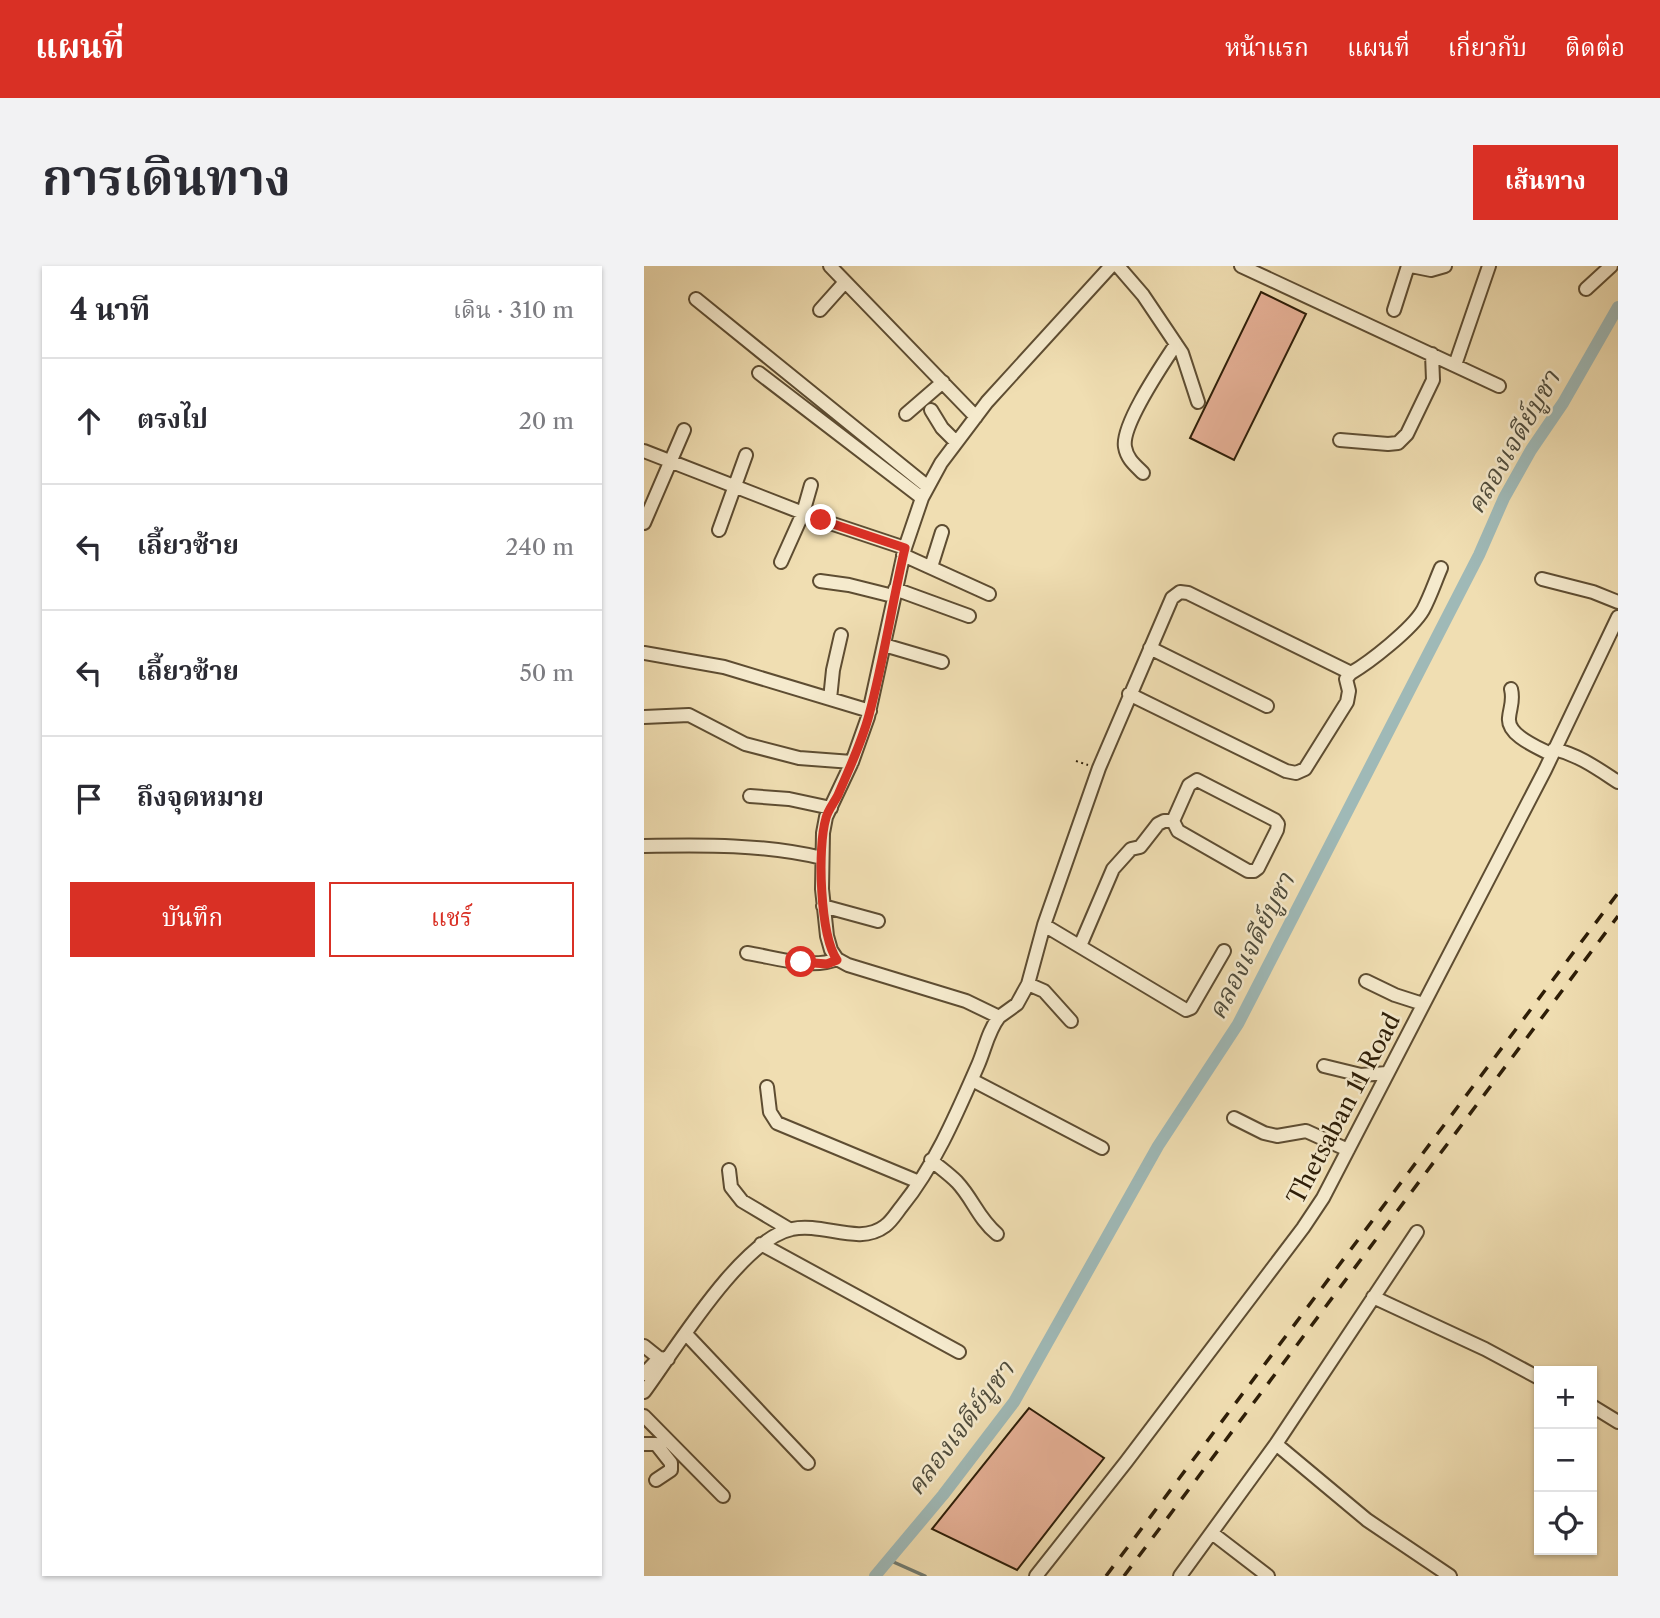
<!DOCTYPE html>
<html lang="th">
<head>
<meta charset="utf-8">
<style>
  body { margin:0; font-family:"Libre Caslon Text","Noto Serif Thai",serif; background:#f2f2f3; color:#2b2b33 }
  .controls { position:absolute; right:21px; bottom:21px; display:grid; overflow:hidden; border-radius:0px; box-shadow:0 2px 5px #0004 }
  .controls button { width:63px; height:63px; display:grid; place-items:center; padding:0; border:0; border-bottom:2px solid #e1e1e2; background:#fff; color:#2b2b33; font:35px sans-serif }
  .stop { position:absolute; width:21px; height:21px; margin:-16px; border:5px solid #d93025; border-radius:50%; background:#fff }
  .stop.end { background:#d93025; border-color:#fff; box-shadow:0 2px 7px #0008 }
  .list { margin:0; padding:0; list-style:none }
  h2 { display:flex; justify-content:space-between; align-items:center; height:91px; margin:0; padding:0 28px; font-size:30px }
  h2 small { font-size:23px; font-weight:400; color:#7c7c81 }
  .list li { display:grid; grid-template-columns:46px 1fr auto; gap:21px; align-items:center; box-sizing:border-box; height:126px; padding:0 28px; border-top:2px solid #e1e1e2 }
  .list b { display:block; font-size:26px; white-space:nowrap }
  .list em { font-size:23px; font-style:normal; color:#7c7c81 }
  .actions { display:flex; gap:14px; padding:21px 28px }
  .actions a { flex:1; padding:16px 0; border:2px solid #d93025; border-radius:0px; text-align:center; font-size:24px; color:#d93025 }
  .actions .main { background:#d93025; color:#fff }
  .icon { flex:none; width:38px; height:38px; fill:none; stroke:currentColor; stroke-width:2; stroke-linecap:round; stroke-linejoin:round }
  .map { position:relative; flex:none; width:974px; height:1310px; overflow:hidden; border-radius:0px }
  header { display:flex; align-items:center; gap:42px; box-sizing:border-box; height:98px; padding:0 35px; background:#d93025; color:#fff }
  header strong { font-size:33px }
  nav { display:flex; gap:38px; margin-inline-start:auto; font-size:24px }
  .intro { display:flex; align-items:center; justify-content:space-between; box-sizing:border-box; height:168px; padding:0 42px }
  h1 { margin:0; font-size:49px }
  .button { padding:18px 32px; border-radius:0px; background:#d93025; color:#fff; font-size:24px; font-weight:700 }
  main { display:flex; gap:42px; padding:0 42px }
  aside { flex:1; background:#fff; border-radius:0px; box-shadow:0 2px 5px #0004 }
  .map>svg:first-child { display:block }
</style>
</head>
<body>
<header>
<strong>แผนที่</strong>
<nav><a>หน้าแรก</a><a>แผนที่</a><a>เกี่ยวกับ</a><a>ติดต่อ</a></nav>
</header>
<div class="intro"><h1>การเดินทาง</h1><a class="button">เส้นทาง</a></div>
<main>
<aside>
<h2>4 นาที<small>เดิน · 310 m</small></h2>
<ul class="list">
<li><svg class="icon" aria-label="ahead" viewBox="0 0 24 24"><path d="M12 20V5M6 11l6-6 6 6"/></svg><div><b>ตรงไป</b></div><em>20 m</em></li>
<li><svg class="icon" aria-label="left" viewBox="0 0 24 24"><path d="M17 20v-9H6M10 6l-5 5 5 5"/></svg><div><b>เลี้ยวซ้าย</b></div><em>240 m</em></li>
<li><svg class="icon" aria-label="left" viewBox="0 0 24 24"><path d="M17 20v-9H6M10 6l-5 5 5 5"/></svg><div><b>เลี้ยวซ้าย</b></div><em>50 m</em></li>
<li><svg class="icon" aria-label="arrive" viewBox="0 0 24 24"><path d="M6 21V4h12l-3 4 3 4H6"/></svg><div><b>ถึงจุดหมาย</b></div></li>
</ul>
<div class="actions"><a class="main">บันทึก</a><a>แชร์</a></div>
</aside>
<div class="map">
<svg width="974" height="1310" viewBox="0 0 974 1310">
  <rect width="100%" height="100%" fill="#f0deb2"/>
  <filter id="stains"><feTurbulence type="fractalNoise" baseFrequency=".00286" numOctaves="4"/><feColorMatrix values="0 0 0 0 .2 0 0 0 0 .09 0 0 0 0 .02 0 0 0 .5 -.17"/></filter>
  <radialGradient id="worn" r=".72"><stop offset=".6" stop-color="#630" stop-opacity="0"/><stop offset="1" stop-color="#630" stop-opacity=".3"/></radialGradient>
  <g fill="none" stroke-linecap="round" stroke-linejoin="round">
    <!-- stream -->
    <path stroke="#717b71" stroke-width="3.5" d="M 245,1294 L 281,1310"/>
    <!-- canal -->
    <path stroke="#9fb9b7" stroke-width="12" d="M 231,1310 L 299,1229 L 370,1136 L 514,880 L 594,758 L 835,289 L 860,232 L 887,184 L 919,137 L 974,41"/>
  </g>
  <!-- building -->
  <path fill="#e6b096" stroke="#2d1d07" stroke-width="2" d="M 617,26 L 662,48 L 590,194 L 546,172 Z
    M 385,1142 L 460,1192 L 373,1304 L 288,1263 Z"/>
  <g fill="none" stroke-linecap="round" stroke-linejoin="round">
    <!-- minor casing -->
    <g stroke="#5e4d32" stroke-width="16">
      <path id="minor" d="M 186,0 L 332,151
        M 474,0 L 499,29 L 538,87 L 554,136
        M 597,0 L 855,120
        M 767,0 L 787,4 L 801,0
        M 942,23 L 967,0
        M 52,33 L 284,221
        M 176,44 L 201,16
        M 750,44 L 764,0
        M 811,99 L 845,0
        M 115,107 L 278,232
        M 287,144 L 298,162 L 312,176
        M 262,148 L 299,116
        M 696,174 L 744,178 L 754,177 L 763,168 L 789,114 L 788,88
        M 0,185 L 177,254 L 261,282
        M 499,207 C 491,199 483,193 481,181 C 477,159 519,98 532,78
        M 0,257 L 40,164
        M 75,264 L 102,189
        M 259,289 L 345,328
        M 137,296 L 159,247 L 167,219
        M 287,301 L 298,266
        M 898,313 L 949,326 L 974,336
        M 176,315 L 205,319 L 249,330
        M 251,323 L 325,350
        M 240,379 L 298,396
        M 506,382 L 623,440
        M 0,387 L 80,401 L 226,445
        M 867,423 C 870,435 866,441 865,452 C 863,470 896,482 908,489
        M 485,428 L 642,505 L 652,507 L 661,503 L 703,436 L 705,425 L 702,413 L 707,407
        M 186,433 L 189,404 L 197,369
        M 0,451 L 45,449 L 101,478 L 155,492 L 208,496
        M 910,483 C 935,489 954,503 974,516
        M 106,530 L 145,533 L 187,542
        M 0,580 C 60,579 120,578 178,592
        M 179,640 L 234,655
        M 400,659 L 542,744 L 547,742 L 580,685
        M 436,680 L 469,603 L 487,583 L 496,581 L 500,576 L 514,558 L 520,555 L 529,555 L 534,565 L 604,605 L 610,605 L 614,602 L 633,564 L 634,558 L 631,554 L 553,514 L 545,519 L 529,555
        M 103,687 C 130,691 167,704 193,693
        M 722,715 L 751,729 L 779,738
        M 384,718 L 400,725 L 427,755
        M 355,751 L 373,738 L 384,718 L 400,659 L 455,502 L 528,332 L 536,326 L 544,327 L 707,407 C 726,396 768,363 779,344 C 786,331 791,316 797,302
        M 680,800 L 717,809 L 743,807
        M 328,814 L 458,882
        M 123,821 L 126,846 L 133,857 L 275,916
        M 590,852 L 620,867 L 633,870 L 662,865 L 704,884
        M 287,894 C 295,901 305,908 313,916 C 329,933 334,952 353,968
        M 85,904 L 87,921 L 98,935 L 145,963
        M 117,978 L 315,1086
        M 729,1031 L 841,1083 L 895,1112
        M 42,1068 L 164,1197
        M 0,1080 L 15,1092
        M 0,1108 L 15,1092 L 24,1093
        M 0,1126 C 31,1084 98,973 148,963 C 179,956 215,980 241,960 C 248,955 253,946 258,940 C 291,899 313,847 334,799 C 341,783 344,765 355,751 L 322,735 L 204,699 L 193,693 L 187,684 L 183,670 L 178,623 L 179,567 L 182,551 L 208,496 L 224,451 L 261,282 L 278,232 L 297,197 L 343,136 L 467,0
        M 948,1140 L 974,1156
        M 0,1150 L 79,1230
        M 0,1178 L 12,1178 L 27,1197 L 27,1204 L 12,1214
        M 632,1178 L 723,1254 L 806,1310
        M 568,1267 L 624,1310
        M 392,1310 L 482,1196 L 659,962 L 679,932 L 901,504 L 974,351
        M 536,1310 L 632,1178 L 773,966"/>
    </g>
    <!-- path -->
    <path stroke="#2d1d07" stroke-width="2" stroke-dasharray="2 3.5" stroke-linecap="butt" d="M 432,495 L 444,499"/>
    <!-- minor -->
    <use href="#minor" stroke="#f5eacd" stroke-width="12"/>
    <!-- rail -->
    <path stroke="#2d1d07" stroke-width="3.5" stroke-dasharray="12 12" stroke-linecap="butt" d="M 462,1310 L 974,627
      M 480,1310 L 974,650"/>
  </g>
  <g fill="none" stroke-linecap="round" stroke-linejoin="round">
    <!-- route -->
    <path stroke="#d93025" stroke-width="9" d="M 157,696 L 183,698 L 193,694 C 176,669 173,582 182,552 C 184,544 190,537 194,529 C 205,503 218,476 225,449 C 240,394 248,337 261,282 L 177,254"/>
  </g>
  <g text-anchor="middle" stroke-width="5" stroke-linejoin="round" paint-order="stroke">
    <!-- street labels -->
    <g font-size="24" fill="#2d1d07" stroke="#f5eacd">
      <text transform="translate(700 843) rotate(-62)" y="8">Thetsaban 11 Road</text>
    </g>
    <!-- water labels -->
    <g font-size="26" font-style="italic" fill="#4f4c3c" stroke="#f5eacd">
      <text transform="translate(869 176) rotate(-60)" y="9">คลองเจดีย์บูชา</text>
      <text transform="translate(607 680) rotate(-63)" y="9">คลองเจดีย์บูชา</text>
      <text transform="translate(316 1162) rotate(-53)" y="9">คลองเจดีย์บูชา</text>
    </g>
  </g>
  <rect width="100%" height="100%" filter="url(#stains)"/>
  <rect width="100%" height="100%" fill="url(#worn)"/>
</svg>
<div class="controls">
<button>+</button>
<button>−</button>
<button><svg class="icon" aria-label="locate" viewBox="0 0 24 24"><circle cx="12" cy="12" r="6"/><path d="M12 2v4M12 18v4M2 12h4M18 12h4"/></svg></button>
</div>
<div class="stop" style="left:157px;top:696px"></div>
<div class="stop end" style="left:177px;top:254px"></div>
</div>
</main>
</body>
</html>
